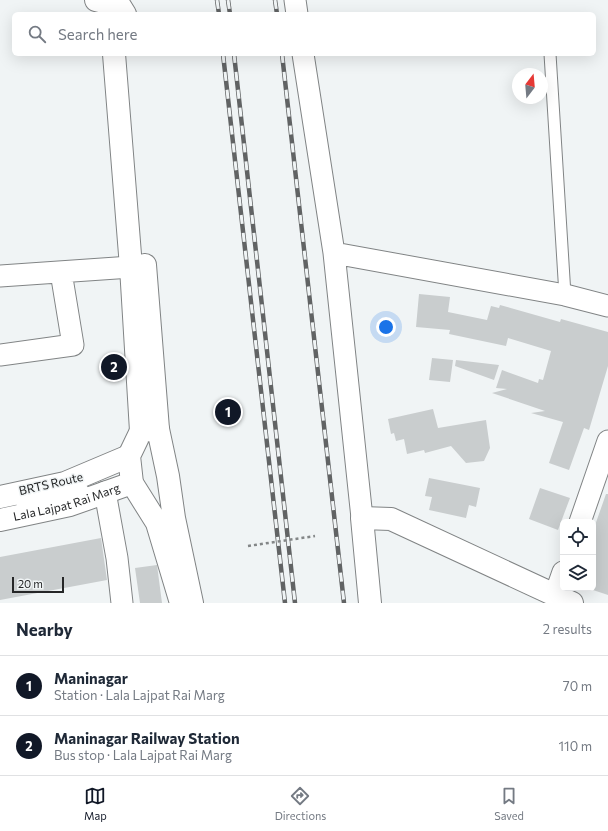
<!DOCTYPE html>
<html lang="en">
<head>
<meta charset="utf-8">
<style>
  body { margin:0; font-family:Commissioner,sans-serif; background:#f2f2f3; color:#1f2937 }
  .controls { position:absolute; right:12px; bottom:12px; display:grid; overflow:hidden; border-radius:6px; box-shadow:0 4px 16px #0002 }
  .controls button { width:36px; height:36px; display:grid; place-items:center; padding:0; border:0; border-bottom:1px solid #e0e1e3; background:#fff; color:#1f2937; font:20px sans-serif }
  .compass { position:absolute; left:512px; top:68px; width:36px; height:36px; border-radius:50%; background:#fff; box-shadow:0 4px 16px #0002; rotate:16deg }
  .scale { position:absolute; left:12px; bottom:10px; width:52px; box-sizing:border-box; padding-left:4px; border:2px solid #252627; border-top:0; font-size:11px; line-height:14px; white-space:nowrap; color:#252627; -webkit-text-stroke:3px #f0f4f5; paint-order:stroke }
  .you { position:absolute; left:386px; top:327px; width:14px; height:14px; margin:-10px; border:3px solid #fff; border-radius:50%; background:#1a73e8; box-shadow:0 0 0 6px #1a73e833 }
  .badge { display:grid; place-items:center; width:26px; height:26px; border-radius:50%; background:#111827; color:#fff; font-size:13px; font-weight:700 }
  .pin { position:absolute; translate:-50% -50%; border:2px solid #fff; box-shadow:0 1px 4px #0006 }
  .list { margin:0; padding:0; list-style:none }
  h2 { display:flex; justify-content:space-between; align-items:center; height:52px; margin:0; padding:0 16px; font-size:17px }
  h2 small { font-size:13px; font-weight:400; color:#747a83 }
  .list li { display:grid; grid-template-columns:26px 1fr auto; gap:12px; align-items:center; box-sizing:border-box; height:60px; padding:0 16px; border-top:1px solid #e0e1e3 }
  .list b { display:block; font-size:15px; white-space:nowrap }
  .list p { margin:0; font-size:13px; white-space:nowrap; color:#747a83 }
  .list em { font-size:13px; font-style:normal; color:#747a83 }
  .icon { flex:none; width:22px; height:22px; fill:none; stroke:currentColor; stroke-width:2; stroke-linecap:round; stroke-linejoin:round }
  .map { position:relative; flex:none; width:608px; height:603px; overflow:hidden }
  .search { position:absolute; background:#fff; box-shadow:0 4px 16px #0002; left:12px; right:12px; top:12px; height:44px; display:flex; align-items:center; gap:10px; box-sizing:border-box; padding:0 14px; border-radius:6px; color:#747a83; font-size:15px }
  .sheet { height:172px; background:#fff }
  nav { display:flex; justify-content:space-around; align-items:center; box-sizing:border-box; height:56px; border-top:1px solid #e0e1e3; background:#fff; font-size:11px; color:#747a83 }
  nav a { display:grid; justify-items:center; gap:2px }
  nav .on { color:#111827 }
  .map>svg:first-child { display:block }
</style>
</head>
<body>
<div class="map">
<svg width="608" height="603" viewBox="0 0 608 603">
  <rect width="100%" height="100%" fill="#f0f4f5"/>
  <!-- building -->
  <path fill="#c9cdce" d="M 419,294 L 450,297 L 448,312 L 487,320 L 491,306 L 499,308 L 500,305 L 560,322 L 561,319 L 608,332 L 608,366 L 589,430 L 584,428 L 569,470 L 549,463 L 563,422 L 531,413 L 545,411 L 492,393 L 507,389 L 496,388 L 502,370 L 538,383 L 539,379 L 543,380 L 551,351 L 508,338 L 506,346 L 449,334 L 450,330 L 416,327 Z
    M 432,358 L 453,360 L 450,382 L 429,380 Z
    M 456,360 L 499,365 L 494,380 L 455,366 Z
    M 433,409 L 438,428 L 486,420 L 490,448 L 484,461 L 466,463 L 451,446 L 425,453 L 424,450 L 407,454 L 404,439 L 396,441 L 394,433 L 391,434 L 388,419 Z
    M 429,478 L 480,488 L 476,507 L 469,505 L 466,518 L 429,510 L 432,497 L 425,496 Z
    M 540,488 L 570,498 L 558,530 L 529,519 Z
    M 606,494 L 608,494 L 608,595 L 593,590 L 593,531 Z
    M 101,538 L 107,580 L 0,600 L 0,557 Z
    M 157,565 L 162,603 L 140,603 L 135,568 Z"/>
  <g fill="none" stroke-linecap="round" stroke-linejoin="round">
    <!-- service casing -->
    <g stroke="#818485" stroke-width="13">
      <path id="service" d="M 550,54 L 565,295
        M 22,504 L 83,490"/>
    </g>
    <!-- minor casing -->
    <g stroke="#818485" stroke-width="23">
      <path id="minor" d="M 295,0 L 297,14
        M 303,54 L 334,253
        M 0,276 L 131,267
        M 0,355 L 73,345 L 61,272
        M 105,492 L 117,558 L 122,603
        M 362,518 L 334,253 L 565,295 L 608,306
        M 580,522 L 608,441
        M 555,595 L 563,572"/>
    </g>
    <!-- tertiary casing -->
    <g stroke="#818485" stroke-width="24">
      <path id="tertiary" d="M 96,0 L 120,6 L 125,14
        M 114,54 L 131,267 L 141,431
        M 145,265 L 158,429
        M 370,603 L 362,518 L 391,519 L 572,603"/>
    </g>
    <!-- secondary casing -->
    <g stroke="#818485" stroke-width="24">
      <g id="secondary">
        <path d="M 0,497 L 65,483 L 129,456"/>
        <path id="s1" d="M 0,520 L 70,505 L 132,483"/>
        <path d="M 181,603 L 157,523 L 132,483 L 129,456 L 141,431 L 158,429 L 168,476 L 174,518 L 192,603"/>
      </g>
    </g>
    <!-- service -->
    <use href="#service" stroke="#fff" stroke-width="11"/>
    <!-- minor -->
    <use href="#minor" stroke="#fff" stroke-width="21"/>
    <!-- tertiary -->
    <use href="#tertiary" stroke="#fff" stroke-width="22"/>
    <!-- secondary -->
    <use href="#secondary" stroke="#fff" stroke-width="22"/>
    <!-- rail casing -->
    <g stroke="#616364" stroke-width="4.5">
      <path id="rail" d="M 217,0 L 219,14
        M 228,0 L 230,14
        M 275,0 L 277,14
        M 223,54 L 285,603
        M 234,54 L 295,603
        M 282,54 L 344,603"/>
    </g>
    <!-- rail -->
    <use href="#rail" stroke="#f0f4f5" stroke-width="3" stroke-dasharray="9" stroke-linecap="butt"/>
    <!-- path-bridge -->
    <path stroke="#838687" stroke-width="2.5" stroke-dasharray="3 3" stroke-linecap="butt" d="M 248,546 L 315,536"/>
  </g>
  <g text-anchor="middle" stroke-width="3" stroke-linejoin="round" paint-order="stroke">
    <!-- street labels -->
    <g font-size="12" fill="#252627" stroke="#f0f4f5">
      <text transform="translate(51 484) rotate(-13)" y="4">BRTS Route</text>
      <text dy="4" stroke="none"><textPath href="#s1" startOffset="69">Lala Lajpat Rai Marg</textPath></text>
    </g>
  </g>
</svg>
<div class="controls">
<button><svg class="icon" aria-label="locate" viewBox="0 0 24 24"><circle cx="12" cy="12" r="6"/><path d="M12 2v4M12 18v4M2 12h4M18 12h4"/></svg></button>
<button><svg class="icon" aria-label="layers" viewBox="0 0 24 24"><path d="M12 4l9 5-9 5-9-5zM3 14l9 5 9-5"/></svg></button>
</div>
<svg class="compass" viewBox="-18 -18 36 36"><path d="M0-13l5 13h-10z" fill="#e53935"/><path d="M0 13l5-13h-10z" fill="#747a83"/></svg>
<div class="scale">20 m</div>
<div class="you"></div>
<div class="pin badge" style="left:228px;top:412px">1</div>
<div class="pin badge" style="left:114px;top:367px">2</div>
<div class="search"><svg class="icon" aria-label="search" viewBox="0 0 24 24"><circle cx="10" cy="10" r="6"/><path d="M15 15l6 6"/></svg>Search here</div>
</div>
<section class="sheet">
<h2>Nearby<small>2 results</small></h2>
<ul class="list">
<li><span class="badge">1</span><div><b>Maninagar</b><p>Station · Lala Lajpat Rai Marg</p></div><em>70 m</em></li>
<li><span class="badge">2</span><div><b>Maninagar Railway Station</b><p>Bus stop · Lala Lajpat Rai Marg</p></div><em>110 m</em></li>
</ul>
</section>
<nav>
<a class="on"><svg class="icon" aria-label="map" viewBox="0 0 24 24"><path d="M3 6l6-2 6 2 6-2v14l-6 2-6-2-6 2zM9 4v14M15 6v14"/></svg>Map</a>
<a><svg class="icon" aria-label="directions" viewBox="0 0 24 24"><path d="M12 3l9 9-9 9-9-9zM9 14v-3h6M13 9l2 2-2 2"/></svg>Directions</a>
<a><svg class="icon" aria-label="saved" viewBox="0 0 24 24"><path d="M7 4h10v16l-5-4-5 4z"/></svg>Saved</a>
</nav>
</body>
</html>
